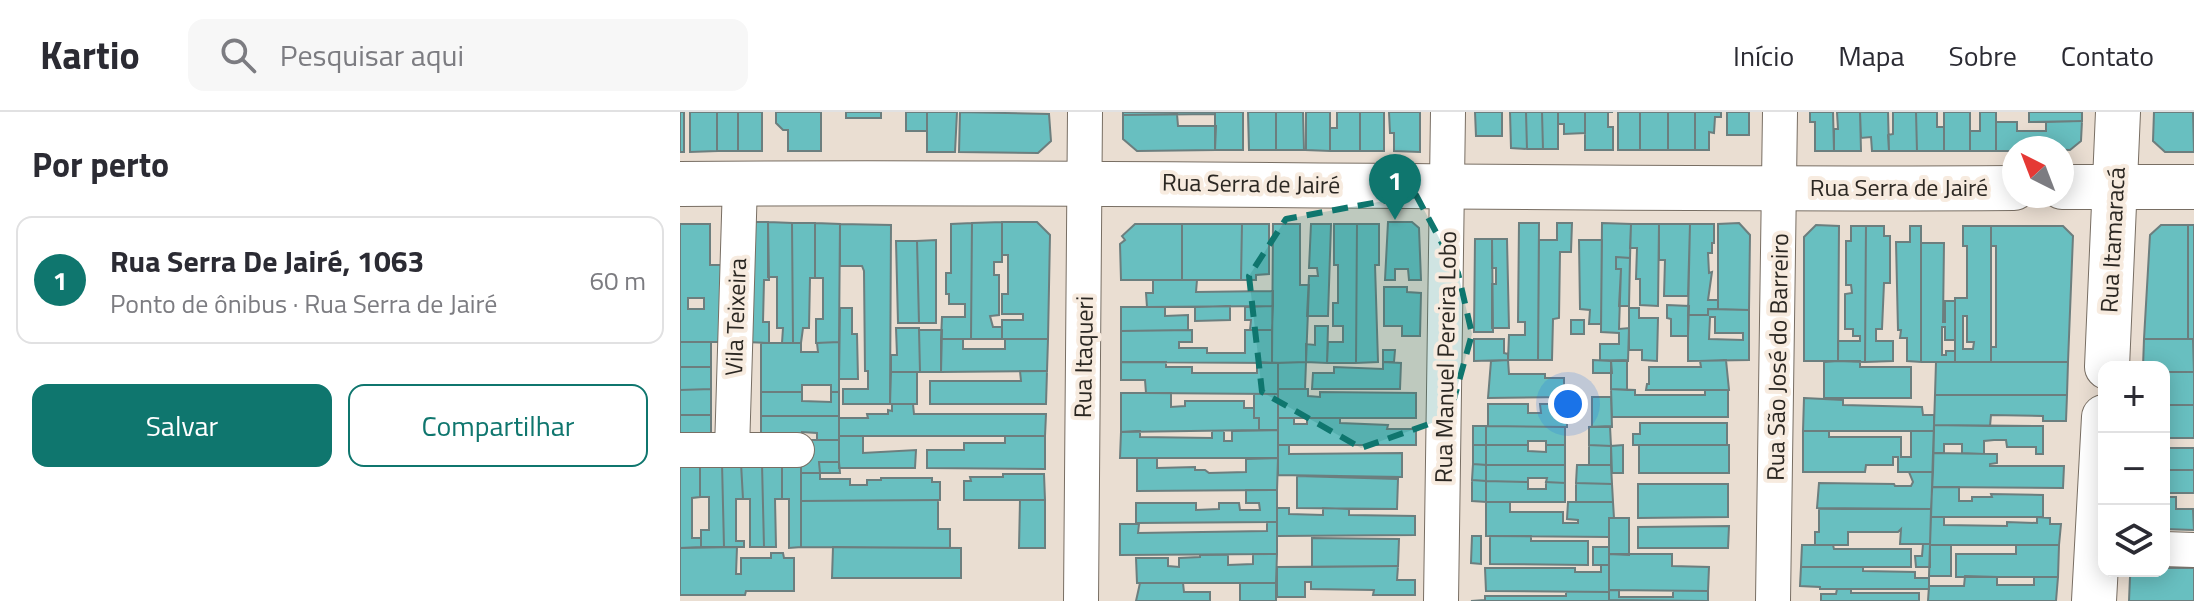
<!DOCTYPE html>
<html lang="pt">
<head>
<meta charset="utf-8">
<style>
  body { margin:0; font-family:"Titillium Web",sans-serif; background:#f7f7f7; color:#2b2b33 }
  .controls { position:absolute; right:24px; bottom:24px; display:grid; overflow:hidden; border-radius:16px; box-shadow:0 4px 20px #0003 }
  .controls button { width:72px; height:72px; display:grid; place-items:center; padding:0; border:0; border-bottom:2px solid #e1e1e2; background:#fff; color:#2b2b33; font:40px sans-serif }
  .compass { position:absolute; left:1322px; top:24px; width:72px; height:72px; border-radius:50%; background:#fff; box-shadow:0 4px 20px #0003; rotate:318deg }
  .you { position:absolute; left:888px; top:292px; width:28px; height:28px; margin:-20px; border:6px solid #fff; border-radius:50%; background:#1a73e8; box-shadow:0 0 0 12px #1a73e833 }
  .badge { display:grid; place-items:center; width:52px; height:52px; border-radius:50%; background:#0f766e; color:#fff; font-size:26px; font-weight:700 }
  .pin { position:absolute; translate:-50% -66px; filter:drop-shadow(0 2px 4px #0008) }
  .pin::after { content:''; position:absolute; top:42px; width:28px; height:24px; background:inherit; clip-path:polygon(0 0,100% 0,50% 100%) }
  .list { margin:0; padding:0; list-style:none }
  h2 { display:flex; justify-content:space-between; align-items:center; height:104px; margin:0; padding:0 32px; font-size:34px }
  h2 small { font-size:26px; font-weight:400; color:#7c7c81 }
  .list li { display:grid; grid-template-columns:52px 1fr auto; gap:24px; align-items:center; box-sizing:border-box; height:128px; margin:0 16px 16px; padding:0 16px; border:2px solid #e1e1e2; border-radius:16px }
  .list b { display:block; font-size:30px; white-space:nowrap }
  .list p { margin:0; font-size:26px; white-space:nowrap; color:#7c7c81 }
  .list em { font-size:26px; font-style:normal; color:#7c7c81 }
  .actions { display:flex; gap:16px; padding:24px 32px }
  .actions a { flex:1; padding:18px 0; border:2px solid #0f766e; border-radius:16px; text-align:center; font-size:28px; color:#0f766e }
  .actions .main { background:#0f766e; color:#fff }
  .icon { flex:none; width:44px; height:44px; fill:none; stroke:currentColor; stroke-width:2; stroke-linecap:round; stroke-linejoin:round }
  .map { position:relative; flex:none; width:1514px; height:489px; overflow:hidden }
  header { display:flex; align-items:center; gap:48px; box-sizing:border-box; height:112px; padding:0 40px; background:#fff; border-bottom:2px solid #e1e1e2 }
  header strong { font-size:38px }
  nav { display:flex; gap:44px; margin-inline-start:auto; font-size:28px }
  .search { width:560px; height:72px; background:#f7f7f7; display:flex; align-items:center; gap:20px; box-sizing:border-box; padding:0 28px; border-radius:16px; color:#7c7c81; font-size:30px }
  main { display:flex }
  aside { flex:1; background:#fff }
  .map>svg:first-child { display:block }
</style>
</head>
<body>
<header>
<strong>Kartio</strong>
<div class="search"><svg class="icon" aria-label="search" viewBox="0 0 24 24"><circle cx="10" cy="10" r="6"/><path d="M15 15l6 6"/></svg>Pesquisar aqui</div>
<nav><a>Início</a><a>Mapa</a><a>Sobre</a><a>Contato</a></nav>
</header>
<main>
<aside>
<h2>Por perto<small></small></h2>
<ul class="list">
<li><span class="badge">1</span><div><b>Rua Serra De Jairé, 1063</b><p>Ponto de ônibus · Rua Serra de Jairé</p></div><em>60 m</em></li>
</ul>
<div class="actions"><a class="main">Salvar</a><a>Compartilhar</a></div>
</aside>
<div class="map">
<svg width="1514" height="489" viewBox="0 0 1514 489">
  <rect width="100%" height="100%" fill="#eaded2"/>
  <!-- building -->
  <path fill="#68bfc0" stroke="#6c7e7e" stroke-width="2" fill-rule="evenodd" d="M 0,0 L 4,0 L 4,40 L 0,40 Z
    M 10,0 L 37,0 L 37,39 L 10,40 Z
    M 37,0 L 58,0 L 58,39 L 37,39 Z
    M 58,0 L 82,0 L 82,39 L 58,39 Z
    M 96,0 L 141,0 L 141,39 L 108,39 L 108,18 L 103,18 L 96,11 Z
    M 166,0 L 201,0 L 201,6 L 166,6 Z
    M 226,0 L 247,0 L 247,19 L 226,19 Z
    M 247,0 L 277,0 L 275,40 L 247,40 Z
    M 280,0 L 369,2 L 371,29 L 358,41 L 279,40 Z
    M 443,0 L 535,0 L 535,2 L 443,3 Z
    M 535,0 L 563,0 L 563,38 L 535,38 Z
    M 568,0 L 596,0 L 596,38 L 569,38 Z
    M 596,0 L 623,0 L 624,38 L 596,38 Z
    M 626,0 L 650,0 L 650,39 L 626,38 Z
    M 657,0 L 680,0 L 680,39 L 650,39 L 650,16 L 657,16 Z
    M 680,0 L 704,0 L 704,39 L 680,39 Z
    M 709,0 L 740,0 L 740,40 L 714,39 L 714,21 L 710,21 Z
    M 795,0 L 822,0 L 822,24 L 796,24 Z
    M 830,0 L 846,0 L 847,37 L 831,36 Z
    M 846,0 L 862,0 L 863,37 L 847,37 Z
    M 862,0 L 878,0 L 878,37 L 863,37 Z
    M 878,0 L 905,0 L 905,21 L 884,22 L 884,12 L 878,12 Z
    M 905,0 L 933,0 L 928,0 L 928,15 L 933,15 L 933,38 L 905,38 Z
    M 938,0 L 960,0 L 960,38 L 938,38 Z
    M 960,0 L 988,0 L 988,38 L 960,38 Z
    M 988,0 L 1015,0 L 1015,38 L 988,38 Z
    M 1015,0 L 1041,0 L 1041,5 L 1035,5 L 1034,21 L 1029,20 L 1029,38 L 1015,38 Z
    M 1047,0 L 1069,0 L 1069,23 L 1047,23 Z
    M 1130,0 L 1153,0 L 1154,39 L 1135,39 L 1135,10 L 1130,10 Z
    M 1157,0 L 1180,0 L 1181,39 L 1154,39 L 1154,17 L 1158,17 Z
    M 1180,0 L 1208,0 L 1209,39 L 1192,39 L 1191,25 L 1181,26 Z
    M 1213,0 L 1236,0 L 1237,39 L 1209,39 L 1208,23 L 1213,22 Z
    M 1236,0 L 1257,0 L 1257,15 L 1264,15 L 1264,39 L 1237,39 Z
    M 1264,0 L 1290,0 L 1290,39 L 1264,39 Z
    M 1300,0 L 1316,0 L 1316,39 L 1290,39 L 1290,19 L 1300,19 Z
    M 1349,0 L 1402,0 L 1402,9 L 1349,10 Z
    M 1474,0 L 1513,0 L 1514,40 L 1485,40 L 1473,29 Z
    M 497,2 L 498,14 L 536,14 L 535,38 L 457,39 L 443,27 L 443,3 Z
    M 1402,9 L 1401,29 L 1390,38 L 1334,36 L 1334,39 L 1316,39 L 1316,10 L 1337,10 L 1337,19 L 1366,19 L 1366,10 Z
    M 66,110 L 88,110 L 89,168 L 84,168 L 83,210 L 89,210 L 89,231 L 66,230 Z
    M 88,110 L 112,111 L 113,231 L 102,231 L 103,216 L 97,216 L 97,165 L 88,165 Z
    M 322,110 L 322,150 L 314,150 L 314,163 L 319,163 L 319,203 L 310,204 L 313,215 L 322,215 L 322,227 L 291,227 L 292,111 Z
    M 322,110 L 357,110 L 370,123 L 368,227 L 322,227 L 322,208 L 343,208 L 343,202 L 322,202 L 322,182 L 328,182 L 328,143 L 322,143 Z
    M 708,110 L 732,110 L 739,116 L 741,168 L 729,168 L 728,157 L 715,157 L 715,168 L 705,168 Z
    M 112,111 L 135,111 L 135,166 L 130,166 L 129,216 L 123,216 L 121,231 L 113,231 Z
    M 135,111 L 160,112 L 159,230 L 136,231 L 136,207 L 143,207 L 143,166 L 135,166 Z
    M 292,111 L 291,227 L 261,227 L 262,205 L 285,205 L 285,192 L 269,192 L 269,182 L 266,182 L 266,161 L 271,161 L 271,112 Z
    M 839,111 L 859,111 L 858,248 L 828,248 L 829,223 L 845,223 L 845,210 L 838,210 Z
    M 877,111 L 892,111 L 891,140 L 880,140 L 879,206 L 873,207 L 872,248 L 858,248 L 859,128 L 877,128 Z
    M 922,111 L 951,112 L 950,146 L 936,145 L 936,157 L 941,157 L 939,217 L 949,216 L 948,249 L 920,248 L 920,232 L 939,232 L 939,221 L 921,220 Z
    M 1059,111 L 1070,123 L 1069,198 L 1038,197 L 1038,112 Z
    M 0,112 L 30,112 L 30,153 L 48,153 L 48,230 L 0,230 ZM 8,186 L 24,186 L 24,197 L 8,197 Z
    M 160,112 L 211,113 L 210,292 L 163,292 L 163,277 L 188,277 L 188,259 L 185,259 L 184,159 L 182,154 L 160,154 Z
    M 455,112 L 502,112 L 502,168 L 441,168 L 440,132 L 445,128 L 442,124 Z
    M 502,112 L 562,112 L 561,168 L 502,168 Z
    M 562,112 L 589,112 L 589,162 L 576,163 L 576,168 L 561,168 Z
    M 593,112 L 620,112 L 620,173 L 629,173 L 626,250 L 592,251 Z
    M 631,112 L 651,112 L 648,204 L 627,204 L 629,164 L 638,164 L 637,156 L 629,156 Z
    M 654,112 L 677,112 L 676,251 L 647,251 L 648,230 L 663,230 L 663,214 L 653,214 L 653,191 L 658,191 L 658,153 L 654,153 Z
    M 677,112 L 699,112 L 699,153 L 695,153 L 698,250 L 676,251 Z
    M 951,112 L 979,112 L 978,194 L 960,193 L 960,167 L 956,167 L 957,136 L 950,136 Z
    M 979,112 L 1010,112 L 1008,184 L 984,184 L 985,148 L 979,148 Z
    M 1010,112 L 1034,112 L 1034,131 L 1032,131 L 1032,141 L 1028,141 L 1029,161 L 1032,160 L 1028,188 L 1038,188 L 1038,197 L 1028,197 L 1028,203 L 1008,203 Z
    M 1136,113 L 1159,114 L 1158,249 L 1124,249 L 1124,125 Z
    M 1481,113 L 1508,113 L 1508,227 L 1464,227 L 1470,123 Z
    M 1508,113 L 1514,113 L 1514,227 L 1508,227 Z
    M 1171,114 L 1186,114 L 1185,250 L 1158,249 L 1158,229 L 1180,229 L 1180,224 L 1173,224 L 1173,217 L 1165,217 L 1165,182 L 1172,181 L 1171,173 L 1166,173 L 1166,129 L 1171,129 Z
    M 1186,114 L 1204,114 L 1204,124 L 1210,124 L 1210,171 L 1204,171 L 1202,217 L 1196,217 L 1196,229 L 1213,229 L 1213,249 L 1185,250 Z
    M 1230,114 L 1241,114 L 1241,250 L 1227,249 L 1227,226 L 1220,226 L 1221,218 L 1218,218 L 1216,130 L 1230,130 Z
    M 1283,114 L 1311,114 L 1311,250 L 1275,250 L 1275,186 L 1287,186 L 1287,134 L 1283,134 ZM 1283,204 L 1287,204 L 1287,230 L 1294,230 L 1293,237 L 1283,237 Z
    M 1311,114 L 1383,114 L 1393,124 L 1388,250 L 1311,250 L 1311,235 L 1316,235 L 1316,134 L 1311,134 Z
    M 795,127 L 812,127 L 813,220 L 794,220 Z
    M 812,127 L 827,127 L 829,216 L 812,216 L 812,172 L 816,172 L 816,156 L 812,156 Z
    M 256,128 L 256,211 L 239,211 L 237,129 Z
    M 899,128 L 922,128 L 921,212 L 909,212 L 910,198 L 900,197 Z
    M 216,129 L 237,129 L 239,211 L 218,211 Z
    M 1241,131 L 1264,131 L 1263,210 L 1265,210 L 1265,189 L 1275,189 L 1275,228 L 1265,228 L 1265,215 L 1262,215 L 1262,243 L 1266,243 L 1266,239 L 1275,239 L 1275,250 L 1241,250 Z
    M 936,145 L 950,146 L 949,194 L 939,194 L 941,157 L 936,157 Z
    M 473,168 L 517,168 L 516,180 L 593,179 L 593,194 L 467,195 L 466,181 L 473,181 Z
    M 704,175 L 727,175 L 727,180 L 741,181 L 740,224 L 722,224 L 722,214 L 704,214 Z
    M 987,193 L 1009,194 L 1008,224 L 991,224 L 991,207 L 987,206 Z
    M 550,194 L 550,208 L 515,209 L 515,195 Z
    M 593,194 L 592,218 L 570,218 L 571,208 L 565,208 L 565,195 Z
    M 441,195 L 485,195 L 485,204 L 508,203 L 508,218 L 441,219 Z
    M 160,196 L 172,196 L 172,222 L 177,222 L 178,267 L 159,267 Z
    M 949,196 L 959,196 L 959,206 L 978,206 L 977,249 L 962,248 L 962,238 L 949,238 Z
    M 1028,197 L 1069,198 L 1069,248 L 1008,249 L 1008,203 L 1028,203 ZM 1030,205 L 1035,205 L 1035,221 L 1063,221 L 1063,228 L 1029,227 Z
    M 891,208 L 904,208 L 904,222 L 891,222 Z
    M 635,214 L 648,214 L 647,251 L 626,250 L 626,232 L 635,233 Z
    M 216,216 L 239,216 L 240,260 L 211,260 L 211,243 L 217,243 Z
    M 239,218 L 262,218 L 261,260 L 240,260 Z
    M 512,218 L 512,230 L 499,230 L 499,236 L 527,236 L 527,241 L 565,241 L 565,218 L 592,218 L 592,251 L 441,250 L 441,219 Z
    M 261,227 L 283,227 L 283,237 L 325,237 L 325,227 L 368,227 L 367,259 L 261,260 Z
    M 794,227 L 824,227 L 824,241 L 828,242 L 828,248 L 794,249 Z
    M 1464,227 L 1513,227 L 1514,260 L 1484,260 L 1484,255 L 1463,255 Z
    M 0,230 L 31,230 L 31,255 L 0,255 Z
    M 159,230 L 159,280 L 151,280 L 151,273 L 122,273 L 122,280 L 81,280 L 81,231 L 121,231 L 121,240 L 138,240 L 137,231 Z
    M 703,238 L 715,238 L 714,250 L 703,250 Z
    M 828,248 L 829,262 L 865,262 L 865,266 L 884,266 L 884,285 L 808,286 L 811,249 Z
    M 913,248 L 931,249 L 932,261 L 913,261 Z
    M 947,248 L 947,278 L 931,277 L 931,249 Z
    M 1046,248 L 1049,278 L 966,278 L 967,272 L 969,272 L 969,255 L 1021,255 L 1020,249 Z
    M 1158,249 L 1180,249 L 1180,255 L 1231,255 L 1231,286 L 1144,286 L 1144,250 Z
    M 441,250 L 486,250 L 486,255 L 512,255 L 512,261 L 577,261 L 577,250 L 598,251 L 598,282 L 466,281 L 465,268 L 441,268 Z
    M 626,250 L 625,277 L 598,277 L 598,251 Z
    M 703,250 L 721,251 L 720,277 L 632,277 L 633,261 L 654,261 L 654,255 L 703,257 Z
    M 1256,250 L 1388,250 L 1387,283 L 1255,283 Z
    M 0,255 L 31,255 L 31,277 L 0,278 Z
    M 340,259 L 367,259 L 366,292 L 250,292 L 250,269 L 341,269 Z
    M 211,260 L 237,260 L 237,292 L 210,292 Z
    M 1484,260 L 1514,260 L 1514,293 L 1484,293 Z
    M 31,277 L 31,303 L 0,303 L 0,278 Z
    M 598,277 L 628,277 L 628,284 L 640,285 L 640,280 L 736,281 L 736,306 L 598,306 Z
    M 931,277 L 955,278 L 955,283 L 1025,283 L 1025,278 L 1048,278 L 1048,305 L 932,305 Z
    M 81,280 L 122,280 L 122,289 L 151,290 L 151,280 L 159,280 L 159,304 L 81,304 Z
    M 441,281 L 491,281 L 491,295 L 505,294 L 505,289 L 564,289 L 564,296 L 574,296 L 574,306 L 579,306 L 579,318 L 441,320 Z
    M 574,282 L 598,282 L 598,318 L 579,318 L 579,306 L 574,306 Z
    M 1255,283 L 1387,283 L 1386,309 L 1363,309 L 1363,304 L 1311,303 L 1310,314 L 1254,313 Z
    M 912,285 L 931,285 L 932,315 L 912,315 Z
    M 1124,286 L 1163,288 L 1163,293 L 1242,295 L 1243,303 L 1254,303 L 1254,319 L 1123,319 Z
    M 212,292 L 233,292 L 234,302 L 366,302 L 365,324 L 159,324 L 159,306 L 188,306 L 187,302 L 208,302 L 208,298 L 212,299 Z
    M 808,292 L 848,292 L 848,301 L 861,301 L 860,292 L 877,292 L 877,295 L 887,295 L 887,315 L 808,314 Z
    M 1484,293 L 1514,293 L 1514,326 L 1484,326 Z
    M 0,303 L 31,303 L 31,328 L 0,327 Z
    M 81,304 L 159,304 L 159,328 L 137,328 L 137,321 L 122,320 L 122,328 L 81,328 Z
    M 598,306 L 614,306 L 614,312 L 627,312 L 627,306 L 660,306 L 660,311 L 708,313 L 707,317 L 736,317 L 736,333 L 598,333 Z
    M 960,311 L 1047,311 L 1047,333 L 953,333 L 953,322 L 960,322 Z
    M 1254,313 L 1363,314 L 1363,342 L 1356,342 L 1356,335 L 1327,335 L 1326,328 L 1314,328 L 1304,329 L 1304,342 L 1282,341 L 1282,332 L 1264,332 L 1264,341 L 1253,341 Z
    M 793,314 L 806,314 L 806,333 L 793,333 Z
    M 806,314 L 885,315 L 885,333 L 866,333 L 866,329 L 848,329 L 848,333 L 806,333 Z
    M 930,314 L 931,334 L 909,333 L 909,315 Z
    M 598,318 L 598,346 L 440,346 L 441,320 L 460,319 L 460,325 L 532,326 L 532,319 L 544,319 L 544,329 L 552,329 L 552,319 Z
    M 1123,319 L 1149,319 L 1149,325 L 1221,325 L 1221,345 L 1231,345 L 1231,319 L 1254,319 L 1253,360 L 1218,360 L 1218,345 L 1213,345 L 1213,353 L 1186,353 L 1185,360 L 1123,360 Z
    M 159,324 L 183,324 L 183,341 L 236,338 L 235,356 L 159,356 Z
    M 325,324 L 365,324 L 365,357 L 247,356 L 247,338 L 284,338 L 284,331 L 325,331 Z
    M 1484,326 L 1486,336 L 1514,336 L 1514,358 L 1484,358 Z
    M 121,328 L 159,328 L 159,350 L 139,350 L 140,361 L 121,361 Z
    M 598,333 L 609,333 L 609,342 L 722,341 L 722,365 L 598,363 Z
    M 793,333 L 806,333 L 806,353 L 793,352 Z
    M 806,333 L 848,333 L 848,339 L 866,340 L 866,333 L 885,333 L 885,353 L 806,353 Z
    M 909,333 L 931,334 L 931,353 L 909,353 Z
    M 943,333 L 943,361 L 932,361 L 931,334 Z
    M 959,333 L 1049,333 L 1049,361 L 959,361 Z
    M 1253,341 L 1317,342 L 1317,351 L 1310,352 L 1310,354 L 1384,354 L 1383,376 L 1252,375 Z
    M 457,346 L 477,346 L 477,356 L 515,355 L 515,358 L 525,358 L 529,361 L 566,360 L 566,347 L 598,346 L 597,378 L 457,379 Z
    M 0,350 L 20,351 L 20,385 L 12,386 L 12,426 L 21,426 L 21,435 L 0,436 Z
    M 139,350 L 159,350 L 160,361 L 140,361 Z
    M 20,351 L 42,351 L 44,435 L 21,435 L 21,418 L 29,418 L 29,385 L 20,385 Z
    M 42,351 L 61,351 L 63,387 L 56,387 L 56,429 L 64,429 L 64,435 L 44,435 Z
    M 61,351 L 82,352 L 84,435 L 70,435 L 70,387 L 63,387 Z
    M 82,352 L 102,352 L 102,387 L 95,387 L 96,435 L 84,435 Z
    M 102,352 L 121,352 L 121,435 L 109,436 L 109,387 L 102,387 Z
    M 793,352 L 806,353 L 806,369 L 792,368 Z
    M 806,353 L 885,353 L 885,371 L 866,370 L 867,366 L 848,366 L 848,370 L 806,369 Z
    M 897,353 L 931,353 L 932,372 L 896,371 Z
    M 1484,358 L 1514,358 L 1514,381 L 1484,381 Z
    M 1229,360 L 1253,360 L 1251,397 L 1137,396 L 1139,371 L 1214,372 L 1215,374 L 1231,374 L 1233,370 Z
    M 121,361 L 140,361 L 140,367 L 170,367 L 170,373 L 187,373 L 187,368 L 201,368 L 201,366 L 252,366 L 252,370 L 260,370 L 260,388 L 121,389 Z
    M 323,362 L 364,362 L 365,388 L 284,388 L 284,369 L 291,369 L 290,365 L 323,365 Z
    M 617,364 L 718,367 L 717,397 L 617,396 Z
    M 792,368 L 806,369 L 806,390 L 792,389 Z
    M 806,369 L 848,370 L 848,377 L 866,377 L 866,370 L 885,371 L 885,390 L 806,390 Z
    M 896,371 L 932,372 L 933,390 L 896,390 Z
    M 958,372 L 1048,372 L 1048,405 L 958,406 Z
    M 1252,375 L 1279,375 L 1279,389 L 1292,389 L 1292,385 L 1312,385 L 1311,382 L 1363,383 L 1363,405 L 1251,405 Z
    M 566,378 L 597,378 L 597,410 L 456,411 L 456,391 L 516,391 L 516,398 L 539,397 L 539,391 L 559,391 L 560,398 L 580,398 L 579,391 L 566,391 Z
    M 1484,385 L 1496,385 L 1496,397 L 1513,397 L 1514,418 L 1484,417 Z
    M 258,388 L 258,417 L 270,417 L 270,436 L 121,435 L 121,389 Z
    M 340,388 L 365,388 L 365,436 L 339,436 Z
    M 806,390 L 830,390 L 830,400 L 883,400 L 883,411 L 898,411 L 898,408 L 887,407 L 888,390 L 933,390 L 934,406 L 929,406 L 929,425 L 806,424 Z
    M 597,396 L 609,396 L 609,402 L 643,403 L 643,396 L 669,397 L 669,403 L 735,404 L 735,423 L 597,424 Z
    M 1139,397 L 1251,397 L 1250,432 L 1220,432 L 1221,417 L 1218,420 L 1168,420 L 1168,433 L 1135,433 L 1135,420 L 1139,420 Z
    M 1251,405 L 1264,405 L 1264,413 L 1327,414 L 1327,410 L 1357,411 L 1357,405 L 1370,406 L 1370,412 L 1381,412 L 1379,433 L 1250,433 Z
    M 929,406 L 949,406 L 949,443 L 929,442 Z
    M 587,410 L 597,410 L 597,442 L 440,443 L 440,412 L 459,412 L 458,421 L 587,419 Z
    M 1049,414 L 1048,436 L 958,436 L 958,415 Z
    M 792,424 L 801,424 L 801,452 L 791,451 Z
    M 810,424 L 851,424 L 851,429 L 908,429 L 908,453 L 810,452 Z
    M 632,426 L 719,427 L 718,454 L 632,455 Z
    M 1243,432 L 1250,432 L 1250,455 L 1236,455 L 1235,444 L 1242,444 Z
    M 1122,433 L 1153,433 L 1154,437 L 1231,437 L 1231,455 L 1121,455 Z
    M 1250,433 L 1271,433 L 1271,464 L 1249,464 Z
    M 1336,433 L 1379,433 L 1378,465 L 1276,465 L 1276,442 L 1336,442 Z
    M 57,435 L 56,462 L 61,462 L 61,446 L 91,446 L 91,441 L 103,441 L 104,446 L 114,446 L 114,479 L 66,479 L 65,483 L 0,483 L 0,436 Z
    M 153,435 L 281,436 L 281,466 L 152,466 Z
    M 913,435 L 929,435 L 929,453 L 913,453 Z
    M 573,442 L 597,442 L 596,471 L 457,471 L 456,446 L 488,446 L 488,454 L 499,455 L 499,446 L 520,445 L 520,443 L 548,443 L 548,453 L 573,452 Z
    M 929,442 L 992,442 L 992,454 L 1029,455 L 1028,479 L 929,478 Z
    M 921,453 L 929,453 L 929,480 L 806,479 L 805,456 L 895,456 L 895,460 L 921,460 Z
    M 718,454 L 717,468 L 735,468 L 735,483 L 693,483 L 694,478 L 631,477 L 631,470 L 625,470 L 625,485 L 597,485 L 597,455 Z
    M 1121,455 L 1183,455 L 1183,459 L 1235,460 L 1235,466 L 1249,466 L 1249,477 L 1140,477 L 1140,475 L 1120,474 Z
    M 1484,456 L 1514,456 L 1514,489 L 1449,489 L 1450,465 L 1455,459 L 1484,459 Z
    M 1285,464 L 1317,465 L 1317,473 L 1354,473 L 1354,465 L 1378,465 L 1376,489 L 1248,489 L 1249,474 L 1284,474 Z
    M 460,471 L 503,471 L 504,480 L 530,480 L 530,489 L 456,489 Z
    M 560,471 L 596,471 L 596,489 L 560,489 Z
    M 1157,477 L 1171,477 L 1171,481 L 1239,481 L 1239,489 L 1141,489 L 1141,482 L 1156,482 Z
    M 929,478 L 939,478 L 939,485 L 993,485 L 993,479 L 1028,479 L 1028,489 L 929,488 Z
    M 886,480 L 929,480 L 929,489 L 791,489 L 805,488 L 805,484 L 886,484 Z"/>
  <g fill="none" stroke-linecap="round" stroke-linejoin="round">
    <!-- street casing -->
    <g stroke="#786e63" stroke-width="36">
      <path id="street" d="M 0,338 L 117,338
        M 52,338 L 60,71
        M 1484,437 L 1514,438
        M 401,489 L 405,0
        M 761,489 L 768,0
        M 1093,489 L 1100,0"/>
    </g>
    <!-- secondary casing -->
    <g stroke="#786e63" stroke-width="46">
      <path id="secondary" d="M 0,72 C 445,68 889,79 1334,76
        M 1382,75 L 1514,75
        M 1427,255 L 1438,0
        M 1414,489 L 1424,305"/>
    </g>
    <!-- street -->
    <use href="#street" stroke="#fff" stroke-width="34"/>
    <!-- secondary -->
    <use href="#secondary" stroke="#fff" stroke-width="44"/>
  </g>
  <!-- marked area -->
  <path fill="#0f766e" fill-opacity="0.2" stroke="#0f766e" stroke-width="6" stroke-dasharray="16 10" stroke-linejoin="round" d="M 736,83 L 778,161 L 792,222 L 769,305 L 681,336 L 582,280 L 569,164 L 606,107 Z"/>
  <g text-anchor="middle" stroke-width="8" stroke-linejoin="round" paint-order="stroke">
    <!-- street labels -->
    <g font-size="24" fill="#2b2722" stroke="#f7ebdf">
      <text transform="translate(571 72) rotate(1)" y="8">Rua Serra de Jairé</text>
      <text x="1219" y="84">Rua Serra de Jairé</text>
      <text transform="translate(1433 128) rotate(-87)" y="8">Rua Itamaracá</text>
      <text transform="translate(56 205) rotate(-88)" y="8">Vila Teixeira</text>
      <text transform="translate(404 245) rotate(-89)" y="8">Rua Itaqueri</text>
      <text transform="translate(766 245) rotate(-89)" y="8">Rua Manuel Pereira Lobo</text>
      <text transform="translate(1098 245) rotate(-89)" y="8">Rua São José do Barreiro</text>
    </g>
  </g>
</svg>
<div class="controls">
<button>+</button>
<button>−</button>
<button><svg class="icon" aria-label="layers" viewBox="0 0 24 24"><path d="M12 4l9 5-9 5-9-5zM3 14l9 5 9-5"/></svg></button>
</div>
<svg class="compass" viewBox="-18 -18 36 36"><path d="M0-13l5 13h-10z" fill="#e53935"/><path d="M0 13l5-13h-10z" fill="#7c7c81"/></svg>
<div class="you"></div>
<div class="pin badge" style="left:715px;top:108px">1</div>
</div>
</main>
</body>
</html>
